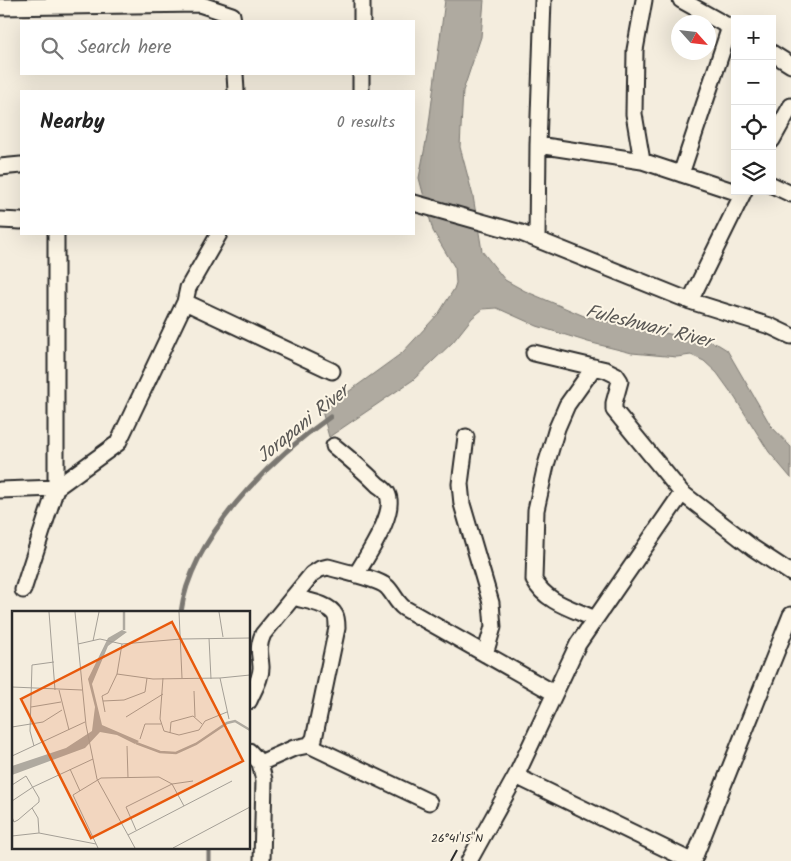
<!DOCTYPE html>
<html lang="en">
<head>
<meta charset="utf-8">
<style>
  body { margin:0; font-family:Kalam,sans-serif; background:#f6f6f6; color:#222 }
  .controls { position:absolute; right:15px; top:15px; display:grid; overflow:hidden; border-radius:0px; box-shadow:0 5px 20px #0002 }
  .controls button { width:45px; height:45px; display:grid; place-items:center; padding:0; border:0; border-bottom:1px solid #e0e0e0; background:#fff; color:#222; font:25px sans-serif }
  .compass { position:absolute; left:671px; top:15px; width:45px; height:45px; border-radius:50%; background:#fff; box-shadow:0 5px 20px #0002; rotate:117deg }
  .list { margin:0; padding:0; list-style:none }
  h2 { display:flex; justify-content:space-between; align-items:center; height:65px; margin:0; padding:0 20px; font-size:21px }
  h2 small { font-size:16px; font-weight:400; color:#767676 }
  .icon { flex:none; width:28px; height:28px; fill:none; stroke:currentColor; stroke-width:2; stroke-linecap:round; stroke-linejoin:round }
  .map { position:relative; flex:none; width:791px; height:861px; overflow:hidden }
  .search { position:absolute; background:#fff; box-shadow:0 5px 20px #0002; left:20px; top:20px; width:395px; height:55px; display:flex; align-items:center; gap:12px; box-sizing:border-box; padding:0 18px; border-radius:0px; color:#767676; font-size:19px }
  .panel { position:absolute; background:#fff; box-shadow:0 5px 20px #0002; left:20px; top:90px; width:395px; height:145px; border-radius:0px }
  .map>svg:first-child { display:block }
</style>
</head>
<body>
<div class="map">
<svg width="791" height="861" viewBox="0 0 791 861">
  <rect width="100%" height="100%" fill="#f4edde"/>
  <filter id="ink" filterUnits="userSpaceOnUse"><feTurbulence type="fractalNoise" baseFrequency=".02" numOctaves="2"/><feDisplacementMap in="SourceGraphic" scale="10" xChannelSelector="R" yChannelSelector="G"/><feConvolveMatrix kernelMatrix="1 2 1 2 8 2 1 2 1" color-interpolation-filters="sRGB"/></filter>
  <g filter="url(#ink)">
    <!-- water -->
    <path fill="#afaaa0" stroke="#7a7771" d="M 445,0 L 484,0 L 481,37 L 463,91 L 460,147 L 473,196 L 482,251 L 505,280 L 525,291 L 584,316 L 684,337 L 704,339 L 719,345 L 727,350 L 771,426 L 791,447 L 791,478 L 769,452 L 735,398 L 717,373 L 704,361 L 691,355 L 677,357 L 632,353 L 588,342 L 537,326 L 497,308 L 483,309 L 472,318 L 453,342 L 413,380 L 329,437 L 322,411 L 402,353 L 439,313 L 454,289 L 456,283 L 455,268 L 433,231 L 419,178 L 428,131 Z"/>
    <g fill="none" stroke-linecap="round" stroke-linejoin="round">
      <!-- stream -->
      <path stroke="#7a7771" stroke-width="5" d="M 181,612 C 191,537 270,459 330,417
        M 209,861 L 209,847"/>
      <!-- minor casing -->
      <g stroke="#2b2b2b" stroke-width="19">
        <path id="minor" d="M 681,0 L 735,30
          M 0,7 L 199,4 L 232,15 L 233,21
          M 362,21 L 362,0
          M 772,53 L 791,65
          M 235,74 L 236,91
          M 361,91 L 361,74
          M 772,140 L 791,106
          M 538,145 L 642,161 L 742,194
          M 642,161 L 634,114 L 635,50 L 644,0
          M 0,167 L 21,165
          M 681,174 L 730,27
          M 772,185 L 791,194
          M 414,203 L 521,233 L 690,301 L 770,326 L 791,336
          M 0,220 L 21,221
          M 537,239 L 538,145 L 543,0
          M 690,301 L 744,191
          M 185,302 L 332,371
          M 534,353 L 606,370 L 616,375 L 620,381 L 614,403 L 614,410 L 682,493 L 753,548 L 791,573
          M 594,367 L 567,405 L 557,428 L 546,465 L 536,510 L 534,580 C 546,603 574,609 595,619
          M 466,437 L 460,484 L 462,504 L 491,603 L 493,627 L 485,654
          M 334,446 C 349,458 364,471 378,485 C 381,487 385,490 387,493 C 398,512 366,557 356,575
          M 0,490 L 56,488 L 56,234
          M 23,590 L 56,488 L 118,443 L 185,302 L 188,288 L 219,234
          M 249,701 C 253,691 262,677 261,666 C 260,653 257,648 263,634 L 312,574 L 320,569 L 328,567 C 341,571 379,579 387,587 C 394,594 396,602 404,608 L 554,693
          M 309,745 L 429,802
          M 249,751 L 260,763 L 264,780 L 262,861
          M 260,763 L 294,748 L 309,745 L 314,739 L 337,628 C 337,624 337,618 335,615 C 329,603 305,601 293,597
          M 516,776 L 691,861
          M 469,861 L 516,776 L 578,644 L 682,493
          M 693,861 L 791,615"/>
      </g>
      <!-- minor -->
      <use href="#minor" stroke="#fcf5e5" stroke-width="15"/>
    </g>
  </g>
  <!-- ticks -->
  <path fill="none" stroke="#2b2b2b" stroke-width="2" d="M 451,861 L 457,850"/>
  <g text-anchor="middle" stroke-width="4" stroke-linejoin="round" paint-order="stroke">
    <!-- water labels -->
    <g font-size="19" font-style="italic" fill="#595754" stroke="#fcf5e5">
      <text transform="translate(649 325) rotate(14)" y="7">Fuleshwari River</text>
      <text transform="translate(302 423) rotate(-39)" y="7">Jorapani River</text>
    </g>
  </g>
  <!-- overview -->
  <g transform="translate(12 611)">
    <rect width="238" height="238" fill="#f4edde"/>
    <path d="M 110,19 L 115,21 L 96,35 L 80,73 L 90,114 L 127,130 L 123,133 L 105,124 L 88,121 L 73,137 L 0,164 L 0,155 L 54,137 L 80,120 L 83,96 L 76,68 L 96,27 Z" fill="#afaaa0"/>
    <path fill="none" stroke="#afaaa0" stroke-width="2.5" d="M 112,19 L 112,1M 124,132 L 148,141 L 164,142 L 184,133 L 215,112 L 223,110 L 238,119"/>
    <path fill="none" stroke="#a49f96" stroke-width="1" d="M 37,1 L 43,79M 63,1 L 74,114 L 85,168 L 116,224M 167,1 L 170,67M 207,1 L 211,26M 197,27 L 199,68M 81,30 L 87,1M 66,33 L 88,28 L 110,33 L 169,28 L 238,27M 105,63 L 141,68 L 208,67 L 238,64M 151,67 L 148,108 L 152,120 L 167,124 L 187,119 L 193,110 L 215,101M 208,67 L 217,108M 0,76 L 70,79M 47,79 L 57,119M 182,80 L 183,106M 91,90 L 112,89 L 133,81 L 135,67M 19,96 L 49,91M 93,101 L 90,85 L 96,82 L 105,63 L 110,33M 114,106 L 151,83M 0,116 L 31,111 L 50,99M 158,122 L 159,111 L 181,105 L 190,113M 128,128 L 133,113 L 149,113M 22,135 L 18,120 L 20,54 L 42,51M 115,135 L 116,167M 0,145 L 73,111M 58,158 L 68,180M 0,174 L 14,165 L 27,187 L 27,191 L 6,209 L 2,211 L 0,206M 0,190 L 21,176 L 81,148M 20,197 L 26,207 L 27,222M 124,219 L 114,196 L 160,173 L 172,195M 0,225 L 27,222 L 84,233M 86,237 L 61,184 L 89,167 L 147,166 L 160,173 L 181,170M 123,237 L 116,224 L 220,170M 161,237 L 238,196"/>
    <path fill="#e8590c" fill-opacity="0.15" stroke="#e8590c" stroke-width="2.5" d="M 160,11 L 231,150 L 79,227 L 9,88 Z"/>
    <rect width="238" height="238" fill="none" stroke="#2b2b2b" stroke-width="2.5"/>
  </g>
  <g font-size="12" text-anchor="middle" fill="#2b2b2b" stroke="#fcf5e5" stroke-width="4" stroke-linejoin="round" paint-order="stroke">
    <text x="457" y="842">26°41'15"N</text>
  </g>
</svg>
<div class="controls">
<button>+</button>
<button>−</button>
<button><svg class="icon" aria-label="locate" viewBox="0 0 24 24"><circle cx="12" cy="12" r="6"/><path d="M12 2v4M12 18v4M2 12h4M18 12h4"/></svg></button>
<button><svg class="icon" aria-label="layers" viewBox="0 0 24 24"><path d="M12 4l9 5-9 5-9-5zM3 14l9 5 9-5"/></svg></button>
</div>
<svg class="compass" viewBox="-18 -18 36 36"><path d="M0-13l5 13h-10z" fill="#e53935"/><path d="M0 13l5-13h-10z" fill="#767676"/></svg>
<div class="search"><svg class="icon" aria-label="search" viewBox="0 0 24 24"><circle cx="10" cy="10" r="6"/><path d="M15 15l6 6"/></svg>Search here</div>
<section class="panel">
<h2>Nearby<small>0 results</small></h2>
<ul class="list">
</ul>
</section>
</div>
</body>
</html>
